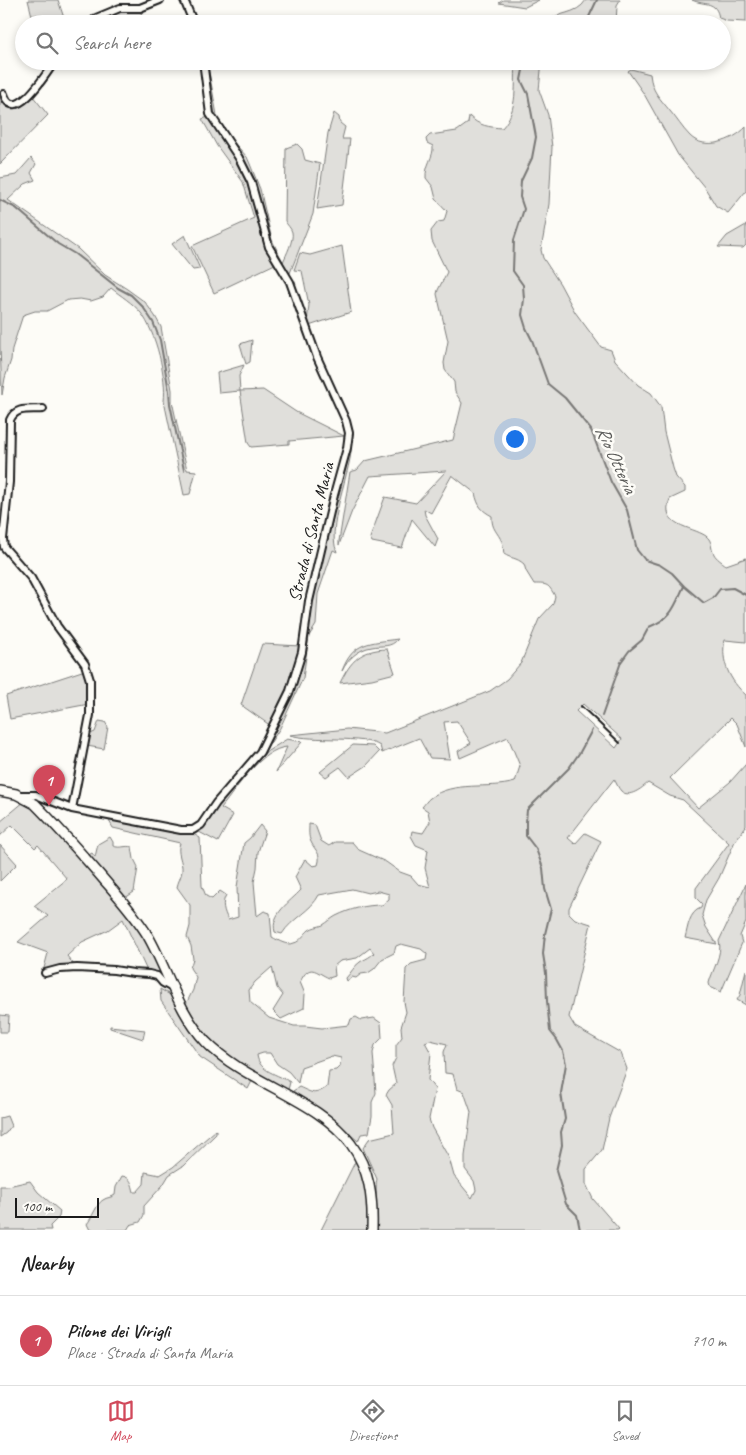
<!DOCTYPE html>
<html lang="en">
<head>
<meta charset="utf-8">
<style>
  body { margin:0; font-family:Caveat,sans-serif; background:#f2f2f2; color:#222 }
  .scale { position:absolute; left:15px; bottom:12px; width:84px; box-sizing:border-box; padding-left:5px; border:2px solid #1c1c1c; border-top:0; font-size:14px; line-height:18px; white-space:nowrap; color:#1c1c1c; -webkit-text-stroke:4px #fdfcf7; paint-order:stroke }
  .you { position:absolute; left:514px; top:438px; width:18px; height:18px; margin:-12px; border:4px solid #fff; border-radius:50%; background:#1a73e8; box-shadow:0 0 0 8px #1a73e833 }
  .badge { display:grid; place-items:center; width:32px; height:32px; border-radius:50%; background:#d1495b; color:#fff; font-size:16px; font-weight:700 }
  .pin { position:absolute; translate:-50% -41px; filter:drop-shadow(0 1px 2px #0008) }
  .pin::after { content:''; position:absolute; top:26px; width:18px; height:15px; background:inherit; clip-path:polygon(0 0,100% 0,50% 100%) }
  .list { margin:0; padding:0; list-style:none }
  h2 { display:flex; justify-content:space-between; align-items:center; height:65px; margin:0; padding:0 20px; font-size:21px }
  h2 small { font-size:16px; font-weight:400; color:#767676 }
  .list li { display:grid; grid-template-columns:32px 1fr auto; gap:15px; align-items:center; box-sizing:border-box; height:90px; padding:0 20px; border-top:1px solid #e0e0e0 }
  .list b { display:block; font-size:19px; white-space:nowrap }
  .list p { margin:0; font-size:16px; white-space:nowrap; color:#767676 }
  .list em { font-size:16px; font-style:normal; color:#767676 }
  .icon { flex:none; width:28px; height:28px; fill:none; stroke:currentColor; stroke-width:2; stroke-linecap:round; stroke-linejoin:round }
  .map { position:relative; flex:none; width:746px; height:1230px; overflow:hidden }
  .search { position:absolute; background:#fff; box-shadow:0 2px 8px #0003; left:15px; right:15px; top:15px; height:55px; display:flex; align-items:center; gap:12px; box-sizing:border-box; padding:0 18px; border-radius:28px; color:#767676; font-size:19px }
  .sheet { height:155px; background:#fff }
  nav { display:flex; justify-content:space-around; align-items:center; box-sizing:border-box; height:70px; border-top:1px solid #e0e0e0; background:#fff; font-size:14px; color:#767676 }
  nav a { display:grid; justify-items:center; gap:2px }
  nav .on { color:#d1495b }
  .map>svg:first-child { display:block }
</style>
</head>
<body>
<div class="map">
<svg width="746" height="1230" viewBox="0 0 746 1230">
  <rect width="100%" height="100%" fill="#fdfcf7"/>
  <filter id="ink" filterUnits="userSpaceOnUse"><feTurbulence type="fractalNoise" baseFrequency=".02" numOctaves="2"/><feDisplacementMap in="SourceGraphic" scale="10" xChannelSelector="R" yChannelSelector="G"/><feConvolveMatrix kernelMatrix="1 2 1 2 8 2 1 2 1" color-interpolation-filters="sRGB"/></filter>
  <g filter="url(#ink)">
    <!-- green -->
    <path fill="#e0dfdb" stroke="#7e7e7c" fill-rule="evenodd" d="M 28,0 L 58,0 L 66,24 L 34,24 Z
      M 503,0 L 539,0 L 525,7 L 499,3 Z
      M 586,0 L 620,0 L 617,5 L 616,24 L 543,24 C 556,11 577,16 586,0 Z
      M 692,0 L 746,0 L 746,22 L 727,21 L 719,18 C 716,0 705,6 692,0 Z
      M 145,9 L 133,24 L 111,24 L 103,16 L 117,11 Z
      M 205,61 L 207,61 L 217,115 L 215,115 L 229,137 L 247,157 L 250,164 L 260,189 L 272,240 L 283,262 C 286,255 294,240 292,232 C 291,228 287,225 285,221 L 286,148 L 297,144 L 302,149 L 305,160 L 320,164 L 313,214 L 290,273 L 285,271 L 272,250 L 257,195 L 212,113 Z
      M 516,61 L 542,61 L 539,90 L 548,115 L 552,147 L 549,204 L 541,250 L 543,258 L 560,284 L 575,312 L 601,347 L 611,350 L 615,360 L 638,385 L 651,393 L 661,407 L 664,432 L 673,468 L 676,477 L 685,487 L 685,492 L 670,499 C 659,526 691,526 706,536 C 713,541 710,548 714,554 C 716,558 722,562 726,565 L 746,558 L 746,642 L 725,640 C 720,661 730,681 746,695 L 746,747 L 737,724 L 731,718 L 670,778 L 698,808 L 730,782 L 746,764 L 746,826 L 735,841 L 719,878 L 706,900 L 702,915 L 706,927 L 717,944 L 685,938 C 688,927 689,912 701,908 L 702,904 L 696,898 L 696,888 L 729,843 L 683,800 L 670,796 L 648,783 C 642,788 629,799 621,791 C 618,788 616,782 614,779 L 568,838 L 575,844 L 585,833 L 601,841 L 569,908 L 569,913 L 575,919 L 591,924 L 569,1017 L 575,1027 L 621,1053 L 627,1069 L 609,1118 L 602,1150 L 586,1169 L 586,1184 L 593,1199 L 619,1229 L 618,1230 L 377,1230 C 377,1221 375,1184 377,1179 L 363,1148 L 369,1139 L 394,1133 L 392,1105 L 386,1095 L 389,1090 L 396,1084 L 392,1066 L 396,1058 L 396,1045 L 402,1037 L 401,1027 L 406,1012 L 404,1002 L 406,969 L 411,964 L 426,960 L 427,954 L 421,949 L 401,944 L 396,946 L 394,953 L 382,959 L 374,969 L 368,973 L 361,974 L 356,978 L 352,977 L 347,981 L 346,978 C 351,973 354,966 360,962 C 365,959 369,958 374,953 L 370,948 L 357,958 L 340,961 L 334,966 L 335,976 L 329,978 C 315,972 310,962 300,982 L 305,994 L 304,1008 L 281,1019 L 273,1011 L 283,995 L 277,988 L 272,967 L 255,982 L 249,990 L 250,1002 L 269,1018 L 294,1026 L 305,1026 L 322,1028 L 349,1025 L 351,1019 L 356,1017 L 361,1020 L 374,1018 L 381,1023 L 382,1038 L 375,1045 L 373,1053 L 376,1093 L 372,1102 L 372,1116 L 369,1133 L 361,1134 L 358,1141 L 325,1113 L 293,1091 L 299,1087 C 313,1093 314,1096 327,1087 L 329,1071 L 336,1070 L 340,1066 L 341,1058 L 332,1056 L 301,1067 L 298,1083 L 289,1072 L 277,1064 L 270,1053 L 263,1053 L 257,1055 C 259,1072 278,1074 290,1082 L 288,1090 C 279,1085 269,1081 260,1077 C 227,1060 204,1036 186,1004 L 193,990 L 196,977 L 190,968 L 193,959 L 191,946 L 187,937 L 190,926 L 190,905 L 177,887 C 178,882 181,877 182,871 C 183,861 176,853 180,843 L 113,828 L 108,819 L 174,831 L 190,832 L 200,838 L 202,886 L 206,896 L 212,899 L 220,891 L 226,895 C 221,904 224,911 228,920 L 238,917 L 237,887 L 244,843 L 250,838 L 260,825 L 265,831 L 258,852 L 257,868 L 254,882 L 257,916 L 264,911 L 270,913 L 272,937 C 279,941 287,946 294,943 C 300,942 304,934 309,930 C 313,927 318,927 323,925 C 328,922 332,918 336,916 C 350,909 366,905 382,905 L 389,899 L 389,894 L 378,891 L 368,893 L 352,889 L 319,895 C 311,911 292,918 282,934 L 275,932 C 270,914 290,902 301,890 L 295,877 L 305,859 L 313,866 L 318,865 C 322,853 315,851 311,842 C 308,836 309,831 309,824 L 315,825 L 321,841 L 329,846 L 335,842 L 352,842 L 359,850 L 386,862 L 400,872 L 411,876 L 418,884 L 430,887 L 425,868 L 428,850 L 416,845 L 411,836 L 412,831 L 423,833 L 430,822 L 428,811 L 422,807 C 425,804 427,800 430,798 C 454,780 488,790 515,782 L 520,766 L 508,737 L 460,758 L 458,751 L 471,743 L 457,721 L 444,722 L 450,759 L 430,758 L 419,738 L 382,753 L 380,746 C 364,735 313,742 290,735 L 347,729 L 385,733 L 490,691 L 507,679 L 521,663 L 539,619 L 553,604 L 555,596 C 548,584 548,584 534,584 L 526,571 L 524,564 C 516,557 511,559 504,554 C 503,550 504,546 502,542 C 498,532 491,529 492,516 C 481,510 478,506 475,493 L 452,475 L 431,513 L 424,509 L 425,515 L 438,539 L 435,547 L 412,519 L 402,548 L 372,542 L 370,538 L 385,497 L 416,503 L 446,471 L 370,476 L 352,511 L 339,545 L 339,541 L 350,472 L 357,470 L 365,461 L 453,440 L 462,403 L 455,392 L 454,382 L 445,370 L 444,363 L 448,341 L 437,294 L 438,290 L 447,272 L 432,241 L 431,231 L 438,222 L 444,221 L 447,211 L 436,199 L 433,187 L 426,178 C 425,165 434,157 433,146 L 427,143 L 426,139 L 430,135 L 457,131 L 468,123 L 469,116 C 479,126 489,127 502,128 C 519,109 514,85 516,61 ZM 583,704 L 622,739 L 616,748 L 576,711 ZM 430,1040 L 447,1044 L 444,1052 L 445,1073 L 453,1074 L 457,1089 L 464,1092 L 471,1112 L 465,1156 L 465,1169 L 474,1181 L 476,1190 L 472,1198 L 454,1176 L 449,1158 L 432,1128 L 429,1119 L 435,1089 L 428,1080 L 431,1053 L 425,1042 Z
      M 631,69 L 650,74 C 652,92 659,97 670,111 C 677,119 682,128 690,136 C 705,151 733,141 746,127 L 746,191 L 728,213 L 716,206 L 705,188 L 678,155 L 644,94 L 628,71 Z
      M 2,94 L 10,105 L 32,95 L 48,115 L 0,164 L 0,97 Z
      M 334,113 L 339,117 L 340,123 L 345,127 L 342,139 L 350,139 L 342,205 L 317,209 L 328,133 Z
      M 209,117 L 247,176 L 277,263 L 214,293 L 192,246 L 254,218 L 243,182 L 217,146 L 202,119 Z
      M 31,158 L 36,164 L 31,173 L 35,180 L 25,184 L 8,200 L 78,249 L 105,275 L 127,289 L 145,302 L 155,316 L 161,327 L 172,390 L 172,401 L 187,470 L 196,471 L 190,494 L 184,495 L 164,401 C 167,378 156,332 141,313 C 133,303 121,296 111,288 L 103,297 L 91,301 L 80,299 L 68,300 L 47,311 L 35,311 L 23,315 L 12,349 L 11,360 L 5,378 L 2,395 L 0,347 L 0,178 L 16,175 Z
      M 746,225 L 746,245 L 743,248 L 718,247 L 727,236 Z
      M 185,235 L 200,269 L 193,270 L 172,244 Z
      M 342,246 L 351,312 L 309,326 L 307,322 L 309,305 L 302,271 L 294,270 L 300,253 L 310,255 Z
      M 252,340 L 250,362 L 246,364 L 240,344 Z
      M 244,365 L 239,376 L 240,391 L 263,390 L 296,412 L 344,436 L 289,441 L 289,444 L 251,447 L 248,443 L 240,391 L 219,393 L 217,373 Z
      M 350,438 C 359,455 324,524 337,552 L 333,550 L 318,594 L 316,625 L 309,636 L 303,678 L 280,728 L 271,742 L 267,745 L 287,705 L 300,670 L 305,649 L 311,604 Z
      M 398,639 C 391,648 382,645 372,647 C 358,649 348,659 342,671 C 353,641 370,643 398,639 Z
      M 262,644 L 301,646 L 288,689 L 271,726 L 241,705 Z
      M 387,649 L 395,673 L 372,679 L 340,683 C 351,660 361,650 387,649 Z
      M 85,670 L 89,704 L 10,719 L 6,696 Z
      M 99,721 L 105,722 L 108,727 L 104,749 L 87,746 L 88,735 L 95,732 Z
      M 287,739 L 302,742 L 276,772 L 287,747 C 261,749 237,788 221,808 L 233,815 L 218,842 L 199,832 L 217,807 L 263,754 Z
      M 353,745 L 373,746 L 379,752 L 366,766 L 349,777 L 340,767 L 326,777 L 320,772 Z
      M 25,801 L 34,808 L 124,908 L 142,933 L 167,983 L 147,971 L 123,919 L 108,930 L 82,942 L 67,956 L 75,966 L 43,972 L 48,953 L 18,942 L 48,916 L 34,906 L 67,879 L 38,845 L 35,848 L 12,825 L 0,836 L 0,822 Z
      M 110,837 L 113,842 L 113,846 C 121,849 125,845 132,847 L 134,859 L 138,867 L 134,892 L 125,898 L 87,856 L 92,853 L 95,857 L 98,844 Z
      M 0,845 L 17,864 L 0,881 Z
      M 746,884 L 746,922 L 740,936 L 742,943 L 721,992 L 710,987 L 709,983 C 712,971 723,954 719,941 Z
      M 746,970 L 746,1005 L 737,1000 L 740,995 Z
      M 160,989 L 172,996 L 190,1028 L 207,1049 L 233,1070 L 252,1081 L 248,1089 L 200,1057 L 161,1001 Z
      M 0,1015 L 9,1016 L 8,1032 L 0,1032 Z
      M 110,1026 L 145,1030 L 143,1039 L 110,1028 Z
      M 7,1116 L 11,1126 L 6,1133 L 0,1137 L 0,1118 Z
      M 216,1130 L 216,1134 L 183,1166 L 169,1175 L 163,1185 L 144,1206 L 144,1215 L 140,1222 L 130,1225 L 127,1230 L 90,1230 L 87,1224 C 92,1218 97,1203 103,1200 C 107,1197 111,1198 115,1195 L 116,1187 L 122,1176 C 131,1177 132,1184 134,1192 L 137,1192 L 144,1184 L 145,1172 L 160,1175 L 173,1167 Z
      M 356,1160 C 367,1183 368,1205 368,1230 L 321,1230 Z
      M 30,1181 L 38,1192 L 60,1211 L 59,1217 L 50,1226 L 51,1230 L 0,1230 L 0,1186 L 8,1186 Z"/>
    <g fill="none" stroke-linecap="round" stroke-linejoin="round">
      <!-- stream -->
      <path stroke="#797876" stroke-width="2" d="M 570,24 L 588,19 L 597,0
        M 528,61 L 523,70 L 521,80 L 528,94 L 536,137 L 532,158 L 521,181 L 520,197 L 524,209 L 514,240 L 513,271 L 523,285 L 524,299 L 522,315 L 526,328 L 532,340 L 548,384 L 565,398 L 591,430 L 611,482 L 627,510 L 637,550 L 645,560 L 660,565 L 672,573 L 684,586 L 704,603 L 713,598 L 720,589 L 733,588 L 746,595
        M 0,200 L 16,208 L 58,244 L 75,254 L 118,288 L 131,295 L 143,307 L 153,322 L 160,340 L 169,391 L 170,404 L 184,470
        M 602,716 L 621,662 L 629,651 L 642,640 L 649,627 C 672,618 674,608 684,586
        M 580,1230 L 577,1215 L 566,1204 L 556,1171 L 562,1145 L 561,1132 L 565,1119 L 561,1093 L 566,1064 L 563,1051 L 557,1040 L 550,1031 L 547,1001 L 546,973 L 543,954 L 545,934 L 551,909 L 545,889 L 543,868 L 536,849 L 526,836 L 526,822 L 527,810 L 569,768 L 580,752 L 592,730"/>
      <!-- street casing -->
      <g stroke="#1c1c1c" stroke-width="10">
        <path id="street" d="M 184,0 L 194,24
          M 90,24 L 96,18 L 120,8 L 140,8 L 160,0
          M 4,94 C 14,127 48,71 55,61
          M 43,409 C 30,410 16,406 10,420 L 9,482 L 3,539 L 4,547 L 31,578 L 57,626 L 85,664 L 90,680 L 90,715 L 72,809
          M 21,795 L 36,795 L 72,809 L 181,830 L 193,830 L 201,825 L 216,803 L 260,752 L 290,691 L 302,652 L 309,601 L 334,495 L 347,448 L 349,433 L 346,421 L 317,357 L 290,282 L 269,247 L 251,182 L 239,158 L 210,114 L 203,61
          M 45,973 L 60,969 L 77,968 L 114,970 L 133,973 L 149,974 L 157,976 L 163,983 L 172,988"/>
      </g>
      <!-- secondary casing -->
      <g stroke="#1c1c1c" stroke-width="12">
        <path id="secondary" d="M 0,791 L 16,794 L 35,804 C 57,826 78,850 99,874 C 116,894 134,913 148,936 C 168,971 178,1012 206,1042 C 247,1084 317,1098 351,1144 C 370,1170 373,1198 372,1230"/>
      </g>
      <!-- street -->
      <use href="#street" stroke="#fdfcf7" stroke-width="6"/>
      <!-- secondary -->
      <use href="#secondary" stroke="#fdfcf7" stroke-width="9"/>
      <!-- rail -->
      <path stroke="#1c1c1c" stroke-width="2" d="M 581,706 L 620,743"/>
    </g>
  </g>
  <g text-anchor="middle" stroke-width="5" stroke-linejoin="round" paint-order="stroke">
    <!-- street labels -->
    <g font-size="18" fill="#1c1c1c" stroke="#fdfcf7">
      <text transform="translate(311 532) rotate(-76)" y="6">Strada di Santa Maria</text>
    </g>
    <!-- water labels -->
    <g font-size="19" font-style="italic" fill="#5a5a58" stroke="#fdfcf7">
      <text transform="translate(617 459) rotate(65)" y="7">Rio Otteria</text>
    </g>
  </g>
</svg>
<div class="scale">100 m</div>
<div class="you"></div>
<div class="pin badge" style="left:49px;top:806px">1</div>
<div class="search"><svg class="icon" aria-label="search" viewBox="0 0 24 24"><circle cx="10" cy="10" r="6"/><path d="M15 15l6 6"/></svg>Search here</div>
</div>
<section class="sheet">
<h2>Nearby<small></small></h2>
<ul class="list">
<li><span class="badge">1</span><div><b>Pilone dei Virigli</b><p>Place · Strada di Santa Maria</p></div><em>710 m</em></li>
</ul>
</section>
<nav>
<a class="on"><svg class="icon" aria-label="map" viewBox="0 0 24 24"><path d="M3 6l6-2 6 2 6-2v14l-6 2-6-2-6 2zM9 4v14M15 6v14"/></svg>Map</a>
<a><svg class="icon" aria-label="directions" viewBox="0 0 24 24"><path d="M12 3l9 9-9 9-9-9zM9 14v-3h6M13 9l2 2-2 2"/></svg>Directions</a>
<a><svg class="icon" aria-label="saved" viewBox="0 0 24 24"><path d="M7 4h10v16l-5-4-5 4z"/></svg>Saved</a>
</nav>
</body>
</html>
